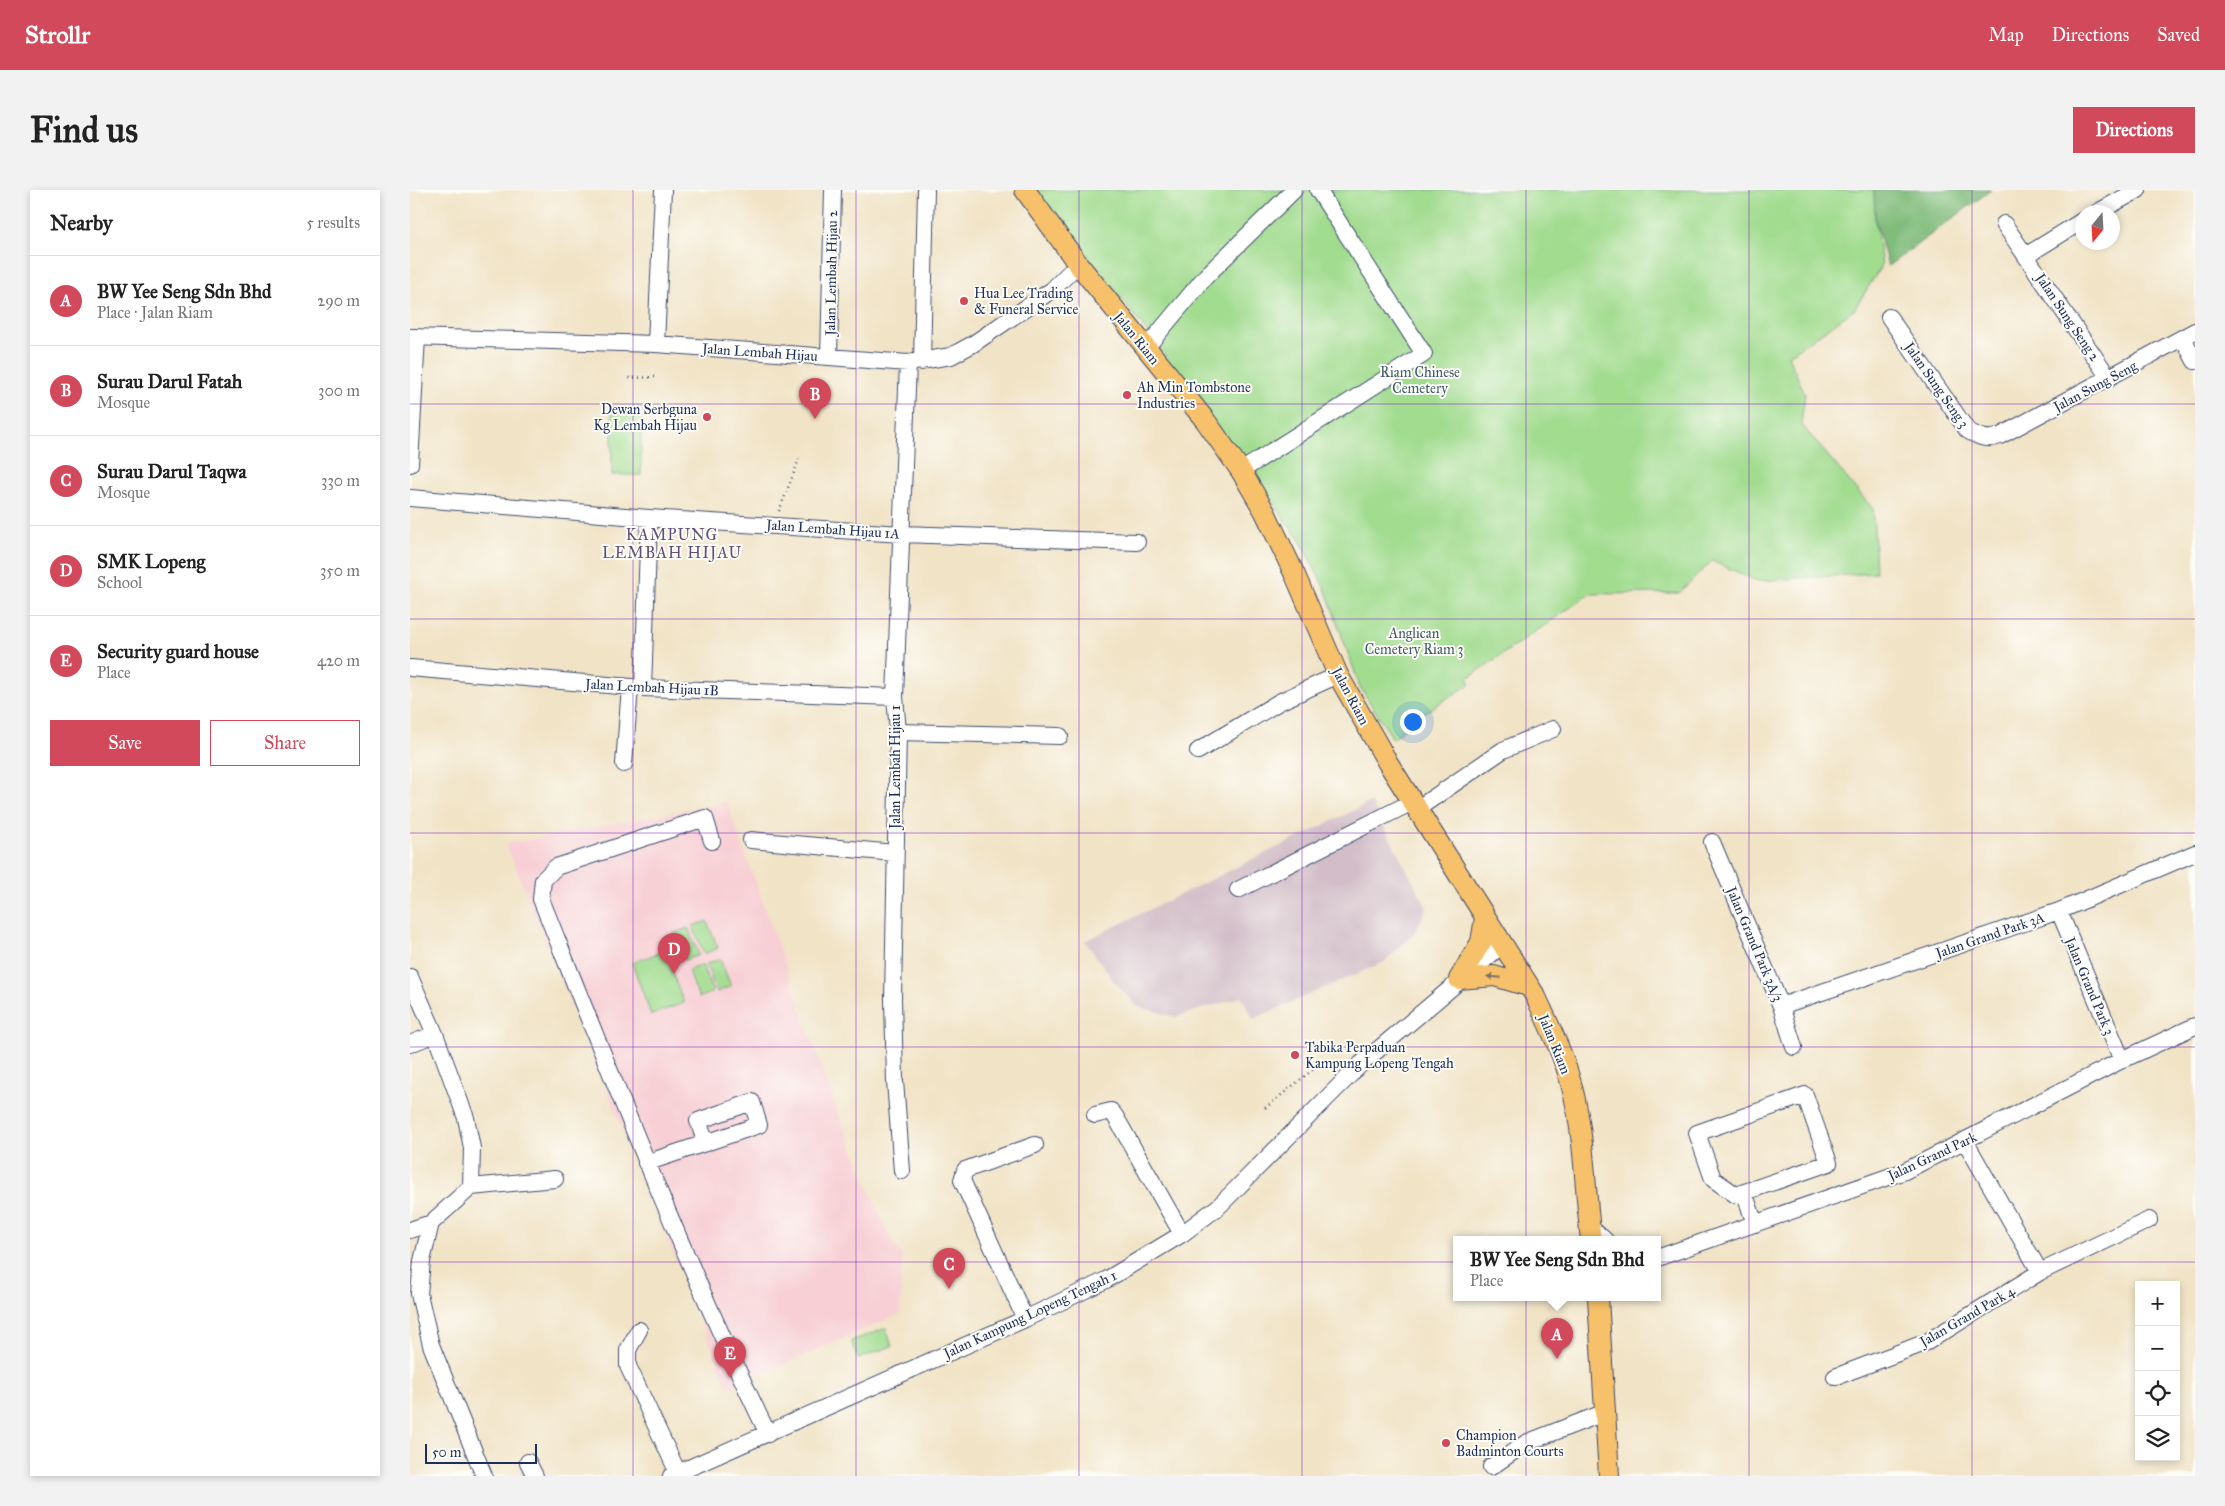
<!DOCTYPE html>
<html lang="en">
<head>
<meta charset="utf-8">
<style>
  body { margin:0; font-family:"IM FELL Great Primer",serif; background:#f2f2f2; color:#222 }
  .controls { position:absolute; right:15px; bottom:15px; display:grid; overflow:hidden; border-radius:0px; box-shadow:0 2px 8px #0003 }
  .controls button { width:45px; height:45px; display:grid; place-items:center; padding:0; border:0; border-bottom:1px solid #e0e0e0; background:#fff; color:#222; font:25px sans-serif }
  .compass { position:absolute; left:1665px; top:15px; width:45px; height:45px; border-radius:50%; background:#fff; box-shadow:0 2px 8px #0003; rotate:198deg }
  .scale { position:absolute; left:15px; bottom:12px; width:112px; box-sizing:border-box; padding-left:5px; border:2px solid #1b2f5e; border-top:0; font-size:14px; line-height:18px; white-space:nowrap; color:#1b2f5e; -webkit-text-stroke:4px #fdfcf7; paint-order:stroke }
  .you { position:absolute; left:1002px; top:531px; width:18px; height:18px; margin:-12px; border:4px solid #fff; border-radius:50%; background:#1a73e8; box-shadow:0 0 0 8px #1a73e833 }
  .badge { display:grid; place-items:center; width:32px; height:32px; border-radius:50%; background:#d1495b; color:#fff; font-size:16px; font-weight:700 }
  .pin { position:absolute; translate:-50% -41px; filter:drop-shadow(0 1px 2px #0008) }
  .pin::after { content:''; position:absolute; top:26px; width:18px; height:15px; background:inherit; clip-path:polygon(0 0,100% 0,50% 100%) }
  .popup { position:absolute; left:1043px; top:1046px; width:208px; height:65px; box-sizing:border-box; display:grid; place-content:center; border-radius:0px; background:#fff; filter:drop-shadow(0 1px 4px #0005); font-size:16px; white-space:nowrap; color:#767676 }
  .popup b { font-size:19px; color:#222 }
  .popup::after { content:''; position:absolute; left:50%; top:100%; margin-left:-10px; border:10px solid transparent; border-top-color:#fff }
  .list { margin:0; padding:0; list-style:none }
  h2 { display:flex; justify-content:space-between; align-items:center; height:65px; margin:0; padding:0 20px; font-size:21px }
  h2 small { font-size:16px; font-weight:400; color:#767676 }
  .list li { display:grid; grid-template-columns:32px 1fr auto; gap:15px; align-items:center; box-sizing:border-box; height:90px; padding:0 20px; border-top:1px solid #e0e0e0 }
  .list b { display:block; font-size:19px; white-space:nowrap }
  .list p { margin:0; font-size:16px; white-space:nowrap; color:#767676 }
  .list em { font-size:16px; font-style:normal; color:#767676 }
  .actions { display:flex; gap:10px; padding:15px 20px }
  .actions a { flex:1; padding:11px 0; border:1px solid #d1495b; border-radius:0px; text-align:center; font-size:18px; color:#d1495b }
  .actions .main { background:#d1495b; color:#fff }
  .icon { flex:none; width:28px; height:28px; fill:none; stroke:currentColor; stroke-width:2; stroke-linecap:round; stroke-linejoin:round }
  .map { position:relative; flex:none; width:1785px; height:1286px; overflow:hidden; border-radius:0px }
  header { display:flex; align-items:center; gap:30px; box-sizing:border-box; height:70px; padding:0 25px; background:#d1495b; color:#fff }
  header strong { font-size:24px }
  nav { display:flex; gap:28px; margin-inline-start:auto; font-size:18px }
  .intro { display:flex; align-items:center; justify-content:space-between; box-sizing:border-box; height:120px; padding:0 30px }
  h1 { margin:0; font-size:35px }
  .button { padding:12px 22px; border-radius:0px; background:#d1495b; color:#fff; font-size:18px; font-weight:700 }
  main { display:flex; gap:30px; padding:0 30px }
  aside { flex:1; background:#fff; border-radius:0px; box-shadow:0 2px 8px #0003 }
  .map>svg:first-child { display:block }
</style>
</head>
<body>
<header>
<strong>Strollr</strong>
<nav><a>Map</a><a>Directions</a><a>Saved</a></nav>
</header>
<div class="intro"><h1>Find us</h1><a class="button">Directions</a></div>
<main>
<aside>
<h2>Nearby<small>5 results</small></h2>
<ul class="list">
<li><span class="badge">A</span><div><b>BW Yee Seng Sdn Bhd</b><p>Place · Jalan Riam</p></div><em>290 m</em></li>
<li><span class="badge">B</span><div><b>Surau Darul Fatah</b><p>Mosque</p></div><em>300 m</em></li>
<li><span class="badge">C</span><div><b>Surau Darul Taqwa</b><p>Mosque</p></div><em>330 m</em></li>
<li><span class="badge">D</span><div><b>SMK Lopeng</b><p>School</p></div><em>350 m</em></li>
<li><span class="badge">E</span><div><b>Security guard house</b><p>Place</p></div><em>420 m</em></li>
</ul>
<div class="actions"><a class="main">Save</a><a>Share</a></div>
</aside>
<div class="map">
<svg width="1785" height="1286" viewBox="0 0 1785 1286">
  <rect width="100%" height="100%" fill="#fdfcf7"/>
  <filter id="ink" filterUnits="userSpaceOnUse"><feTurbulence type="fractalNoise" baseFrequency=".02" numOctaves="2"/><feDisplacementMap in="SourceGraphic" scale="10" xChannelSelector="R" yChannelSelector="G"/><feConvolveMatrix kernelMatrix="1 2 1 2 8 2 1 2 1" color-interpolation-filters="sRGB"/></filter>
  <filter id="wash" filterUnits="userSpaceOnUse"><feTurbulence type="fractalNoise" baseFrequency=".0096" numOctaves="4" result="noise"/><feDisplacementMap in="SourceGraphic" scale="20" xChannelSelector="R" yChannelSelector="G"/><feGaussianBlur stdDeviation="1.12" result="paint"/><feColorMatrix in="noise" values="0 0 0 0 0 0 0 0 0 0 0 0 0 0 0 0 0 1.4 0 .05"/><feComposite in="paint" operator="in"/></filter>
  <g filter="url(#wash)">
    <rect width="100%" height="100%" fill="#f1e3c6"/>
    <!-- built -->
    <path fill="#f7cfd4" d="M 317,612 L 425,915 L 477,1042 L 492,1066 L 490,1124 L 318,1198 L 96,654 Z"/>
    <!-- industrial -->
    <path fill="#d2bdc8" d="M 961,612 L 1017,718 L 1004,744 L 974,772 L 843,829 L 832,807 L 765,827 L 727,816 L 703,790 L 675,751 Z"/>
    <!-- green -->
    <path fill="#a1dc8f" stroke="#5e8676" d="M 626,0 L 1464,0 L 1465,29 L 1472,75 L 1444,120 L 1378,166 L 1395,204 L 1391,234 L 1463,319 L 1466,383 L 1347,391 L 1302,371 L 1269,403 L 1180,404 L 1058,488 L 1060,494 L 1003,530 L 983,549 L 950,497 L 916,401 L 891,352 L 748,156 Z
      M 202,216 L 231,217 L 231,285 L 202,285 Z
      M 297,731 L 308,758 L 294,764 L 283,736 Z
      M 278,738 L 289,765 L 275,770 L 264,743 Z
      M 254,761 L 274,813 L 241,825 L 222,773 Z
      M 310,769 L 321,796 L 307,802 L 296,774 Z
      M 292,775 L 303,802 L 289,808 L 278,780 Z
      M 476,1138 L 482,1156 L 448,1169 L 441,1151 Z"/>
    <!-- forest -->
    <path fill="#80bc7a" stroke="#4e766c" d="M 1464,0 L 1581,0 L 1478,76 L 1465,29 Z"/>
  </g>
  <g filter="url(#ink)">
    <g fill="none" stroke-linecap="round" stroke-linejoin="round">
      <!-- minor casing -->
      <g stroke="#3b4a6e" stroke-width="18">
        <path id="minor" d="M 1688,22 L 1728,0
          M 1594,34 L 1699,188
          M 1617,65 L 1672,31
          M 1479,127 L 1557,240 C 1568,247 1578,251 1590,246 L 1785,141
          M 0,147 L 246,154 L 498,173 L 541,166 L 563,154 L 642,100 L 668,74
          M 1773,148 L 1785,171
          M 246,154 L 253,0
          M 735,159 L 796,86 L 884,0
          M 419,167 L 423,0
          M 512,172 L 516,0
          M 0,274 L 7,147
          M 831,281 L 1014,164 L 908,0
          M 0,308 L 239,328 L 492,344 L 727,352
          M 0,478 L 233,498 L 485,507
          M 233,498 L 239,328
          M 488,542 L 650,546
          M 788,561 L 869,512 L 928,485
          M 214,574 L 220,497
          M 1007,619 L 1093,560 L 1143,539
          M 341,650 L 485,663
          M 302,651 L 295,628 L 146,677 L 133,690 L 131,709 C 203,889 273,1069 358,1244
          M 1302,652 L 1371,816 L 1384,857
          M 828,700 L 1002,612
          M 1649,721 L 1712,870
          M 0,787 L 25,844 L 56,928 L 62,958 L 61,997 L 21,1033 L 12,1071 L 9,1104 L 21,1155 L 74,1286
          M 1371,816 L 1649,721 L 1785,663
          M 0,854 L 25,844
          M 1395,905 L 1419,973 L 1326,1005 L 1303,989 L 1287,943 Z
          M 685,925 L 701,921 L 705,926 L 772,1044
          M 1555,951 L 1630,1082
          M 236,973 L 349,935 L 342,912 L 288,931 L 296,953
          M 492,981 L 485,891 L 483,809 L 488,542 L 485,507 L 498,173
          M 61,997 L 145,989
          M 1334,1002 L 1345,1034
          M 1180,1037 L 1195,1050
          M 0,1040 L 21,1033
          M 1247,1068 L 1495,981 L 1712,870 L 1785,836
          M 615,1129 L 552,990 L 555,980 L 625,955
          M 229,1140 L 218,1160 L 218,1176 L 268,1283
          M 1425,1187 L 1517,1152 L 1630,1082 L 1739,1030
          M 118,1272 L 125,1286
          M 1081,1277 L 1116,1253 L 1196,1222
          M 261,1286 L 615,1129 L 696,1090 L 772,1044 L 808,1017 L 951,874 L 1092,755"/>
      </g>
      <!-- major casing -->
      <g stroke="#3b4a6e" stroke-width="22">
        <path id="major" d="M 615,0 L 668,74 L 795,230 L 831,281 L 855,322 L 885,385 L 928,485 L 978,573 L 1126,807 C 1137,831 1149,855 1157,880 C 1175,934 1174,994 1181,1050
          M 1049,789 L 1084,786 L 1118,796
          M 1049,789 L 1071,752 L 1075,728
          M 1188,1108 L 1199,1286"/>
      </g>
      <!-- path -->
      <path stroke="#3b4a6e" stroke-width="2.5" stroke-dasharray="1 4" stroke-linecap="butt" d="M 219,188 L 247,187
        M 369,321 L 390,267
        M 855,918 L 905,878"/>
      <!-- minor -->
      <use href="#minor" stroke="#fff" stroke-width="16"/>
      <!-- major -->
      <use href="#major" stroke="#f7c06b" stroke-width="20"/>
    </g>
    <!-- one-way arrows -->
    <defs><path id="oneway-solid" d="M-6-.8H1V-3.2L6.5 0L1 3.2V.8H-6Z" transform="scale(1.25)"/></defs>
    <use fill="#7e7064" href="#oneway-solid" transform="translate(1084 787) rotate(-175)"/>
  </g>
  <!-- grid -->
  <path fill="none" stroke="#7b2cbf" stroke-width="1" stroke-opacity="0.55" d="M 223,0 L 223,1286M 446,0 L 446,1286M 669,0 L 669,1286M 892,0 L 892,1286M 1116,0 L 1116,1286M 1339,0 L 1339,1286M 1562,0 L 1562,1286M 0,214 L 1785,214M 0,429 L 1785,429M 0,643 L 1785,643M 0,857 L 1785,857M 0,1072 L 1785,1072"/>
  <!-- markers -->
  <g fill="#d1495b" stroke="#fdfcf7" stroke-width="2">
    <circle cx="554" cy="111" r="5"/>
    <circle cx="717" cy="205" r="5"/>
    <circle cx="297" cy="227" r="5"/>
    <circle cx="885" cy="865" r="5"/>
    <circle cx="1036" cy="1253" r="5"/>
  </g>
  <g text-anchor="middle" stroke-width="4" stroke-linejoin="round" paint-order="stroke">
    <!-- street labels -->
    <g font-size="14" fill="#1b2f5e" stroke="#fdfcf7">
      <text transform="translate(421 83) rotate(-89)" y="5">Jalan Lembah Hijau 2</text>
      <text transform="translate(1658 127) rotate(56)" y="5">Jalan Sung Seng 2</text>
      <text transform="translate(727 148) rotate(51)" y="5">Jalan Riam</text>
      <text transform="translate(350 162) rotate(4)" y="5">Jalan Lembah Hijau</text>
      <text transform="translate(1527 195) rotate(55)" y="5">Jalan Sung Seng 3</text>
      <text transform="translate(1685 196) rotate(-28)" y="5">Jalan Sung Seng</text>
      <text transform="translate(423 339) rotate(4)" y="5">Jalan Lembah Hijau 1A</text>
      <text transform="translate(242 497) rotate(3)" y="5">Jalan Lembah Hijau 1B</text>
      <text transform="translate(941 506) rotate(62)" y="5">Jalan Riam</text>
      <text transform="translate(485 577) rotate(-90)" y="5">Jalan Lembah Hijau 1</text>
      <text transform="translate(1580 745) rotate(-19)" y="5">Jalan Grand Park 3A</text>
      <text transform="translate(1345 754) rotate(67)" y="5">Jalan Grand Park 3A/3</text>
      <text transform="translate(1680 796) rotate(67)" y="5">Jalan Grand Park 3</text>
      <text transform="translate(1145 854) rotate(68)" y="5">Jalan Riam</text>
      <text transform="translate(1522 966) rotate(-25)" y="5">Jalan Grand Park</text>
      <text transform="translate(620 1124) rotate(-25)" y="5">Jalan Kampung Lopeng Tengah 1</text>
      <text transform="translate(1557 1126) rotate(-30)" y="5">Jalan Grand Park 4</text>
    </g>
    <!-- poi labels -->
    <g font-size="14" fill="#1b2f5e" stroke="#fdfcf7" text-anchor="start">
      <text x="564" y="108">Hua Lee Trading<tspan x="564" dy="16">&amp; Funeral Service</tspan></text>
      <text x="727" y="202">Ah Min Tombstone<tspan x="727" dy="16">Industries</tspan></text>
      <text x="287" y="224" text-anchor="end">Dewan Serbguna<tspan x="287" dy="16">Kg Lembah Hijau</tspan></text>
      <text x="895" y="862">Tabika Perpaduan<tspan x="895" dy="16">Kampung Lopeng Tengah</tspan></text>
      <text x="1046" y="1250">Champion<tspan x="1046" dy="16">Badminton Courts</tspan></text>
    </g>
    <!-- park labels -->
    <g font-size="14" fill="#3c5a6a" stroke="#fdfcf7">
      <text x="1010" y="187">Riam Chinese<tspan x="1010" dy="16">Cemetery</tspan></text>
      <text x="1004" y="448">Anglican<tspan x="1004" dy="16">Cemetery Riam 3</tspan></text>
    </g>
    <!-- quarter labels -->
    <g font-size="16" letter-spacing="1" fill="#61507a" stroke="#fdfcf7">
      <text x="262" y="350">KAMPUNG<tspan x="262" dy="18">LEMBAH HIJAU</tspan></text>
    </g>
  </g>
</svg>
<div class="controls">
<button>+</button>
<button>−</button>
<button><svg class="icon" aria-label="locate" viewBox="0 0 24 24"><circle cx="12" cy="12" r="6"/><path d="M12 2v4M12 18v4M2 12h4M18 12h4"/></svg></button>
<button><svg class="icon" aria-label="layers" viewBox="0 0 24 24"><path d="M12 4l9 5-9 5-9-5zM3 14l9 5 9-5"/></svg></button>
</div>
<svg class="compass" viewBox="-18 -18 36 36"><path d="M0-13l5 13h-10z" fill="#e53935"/><path d="M0 13l5-13h-10z" fill="#767676"/></svg>
<div class="scale">50 m</div>
<div class="you"></div>
<div class="pin badge" style="left:1147px;top:1169px">A</div>
<div class="popup"><b>BW Yee Seng Sdn Bhd</b>Place</div>
<div class="pin badge" style="left:405px;top:229px">B</div>
<div class="pin badge" style="left:539px;top:1099px">C</div>
<div class="pin badge" style="left:264px;top:784px">D</div>
<div class="pin badge" style="left:320px;top:1188px">E</div>
</div>
</main>
</body>
</html>
